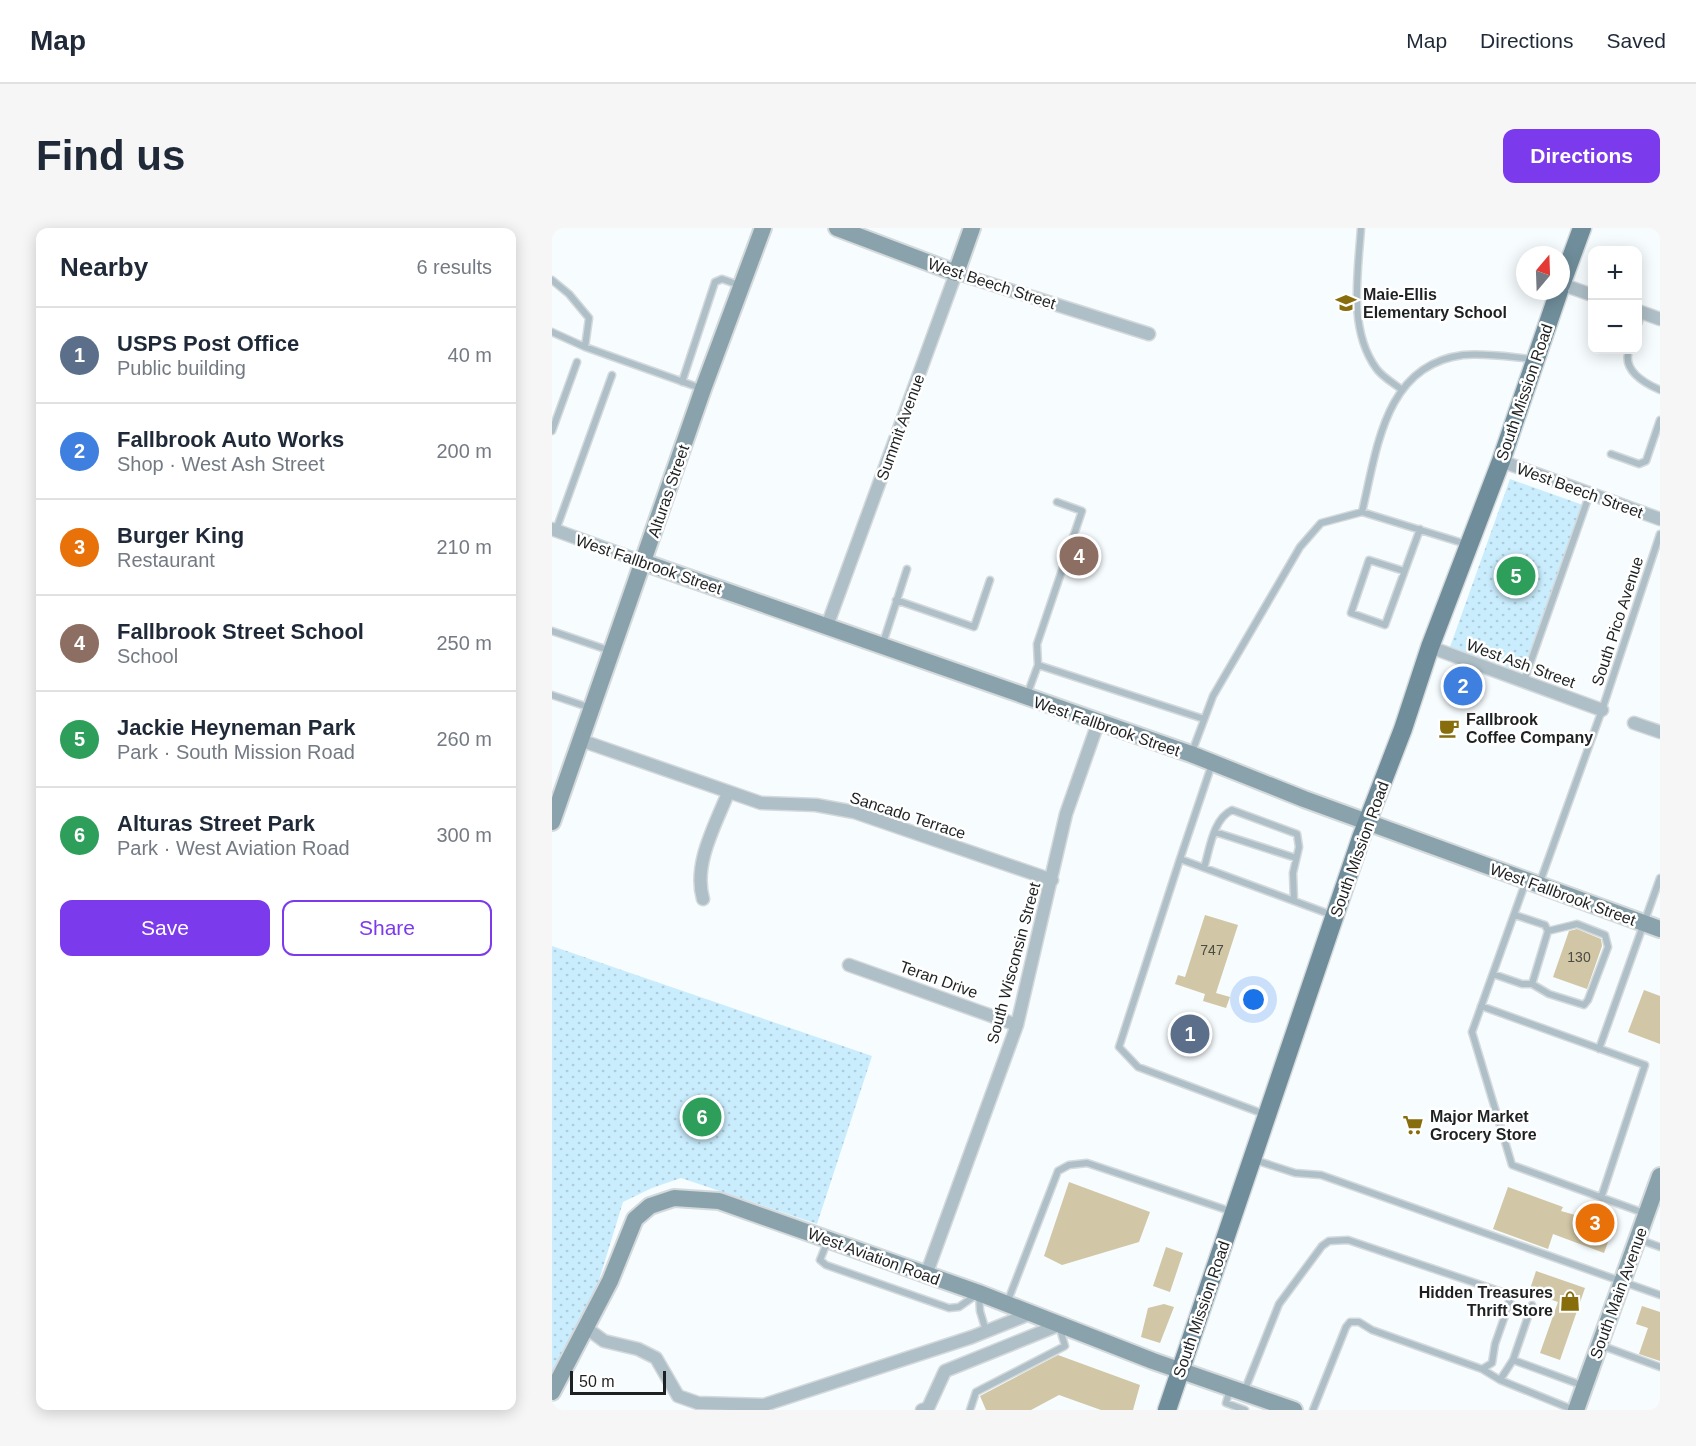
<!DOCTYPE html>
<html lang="en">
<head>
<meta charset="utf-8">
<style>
  body { margin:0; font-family:Helvetica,sans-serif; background:#f6f6f7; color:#1f2937 }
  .controls { position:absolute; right:18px; top:18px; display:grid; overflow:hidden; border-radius:12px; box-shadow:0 3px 15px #0003 }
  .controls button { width:54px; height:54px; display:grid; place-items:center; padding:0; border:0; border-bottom:2px solid #e0e1e3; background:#fff; color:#1f2937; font:30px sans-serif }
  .compass { position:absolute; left:964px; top:18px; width:54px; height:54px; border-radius:50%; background:#fff; box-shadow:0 3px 15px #0003; rotate:19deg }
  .scale { position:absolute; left:18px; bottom:15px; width:96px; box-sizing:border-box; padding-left:6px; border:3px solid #1e2122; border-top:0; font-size:16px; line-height:21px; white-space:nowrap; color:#1e2122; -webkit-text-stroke:4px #fff; paint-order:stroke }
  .you { position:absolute; left:702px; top:772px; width:21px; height:21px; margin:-15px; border:4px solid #fff; border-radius:50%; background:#1a73e8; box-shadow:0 0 0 9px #1a73e833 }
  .badge { display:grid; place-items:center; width:39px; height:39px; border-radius:50%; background:#7c3aed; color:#fff; font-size:20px; font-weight:700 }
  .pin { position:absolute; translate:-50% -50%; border:3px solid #fff; box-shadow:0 2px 6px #0006 }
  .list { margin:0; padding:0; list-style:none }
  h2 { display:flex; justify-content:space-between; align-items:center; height:78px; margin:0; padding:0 24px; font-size:26px }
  h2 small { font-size:20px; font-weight:400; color:#747a83 }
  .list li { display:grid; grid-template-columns:39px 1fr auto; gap:18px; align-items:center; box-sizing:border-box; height:96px; padding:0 24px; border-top:2px solid #e0e1e3 }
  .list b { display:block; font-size:22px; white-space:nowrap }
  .list p { margin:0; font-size:20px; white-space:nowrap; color:#747a83 }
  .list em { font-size:20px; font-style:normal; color:#747a83 }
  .actions { display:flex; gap:12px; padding:18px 24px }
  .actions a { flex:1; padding:14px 0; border:2px solid #7c3aed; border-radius:12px; text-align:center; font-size:21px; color:#7c3aed }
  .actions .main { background:#7c3aed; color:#fff }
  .map { position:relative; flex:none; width:1108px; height:1182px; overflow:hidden; border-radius:12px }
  header { display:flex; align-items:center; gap:36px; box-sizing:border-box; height:84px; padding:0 30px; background:#fff; border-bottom:2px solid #e0e1e3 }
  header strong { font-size:28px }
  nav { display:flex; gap:33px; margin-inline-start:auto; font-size:21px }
  .intro { display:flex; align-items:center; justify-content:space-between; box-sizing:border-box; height:144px; padding:0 36px }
  h1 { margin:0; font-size:42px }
  .button { padding:15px 27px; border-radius:12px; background:#7c3aed; color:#fff; font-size:21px; font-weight:700 }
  main { display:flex; gap:36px; padding:0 36px }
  aside { flex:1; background:#fff; border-radius:12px; box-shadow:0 3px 15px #0003 }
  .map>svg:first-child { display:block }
</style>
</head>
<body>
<header>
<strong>Map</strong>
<nav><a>Map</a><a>Directions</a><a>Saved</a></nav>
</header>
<div class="intro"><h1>Find us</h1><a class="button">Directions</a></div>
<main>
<aside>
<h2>Nearby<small>6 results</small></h2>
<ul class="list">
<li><span class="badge" style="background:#5c6f8a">1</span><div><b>USPS Post Office</b><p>Public building</p></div><em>40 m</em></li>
<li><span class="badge" style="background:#3f7fe0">2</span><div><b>Fallbrook Auto Works</b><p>Shop · West Ash Street</p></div><em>200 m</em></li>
<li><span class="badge" style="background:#e8710a">3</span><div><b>Burger King</b><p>Restaurant</p></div><em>210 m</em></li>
<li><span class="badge" style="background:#8d6e63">4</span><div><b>Fallbrook Street School</b><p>School</p></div><em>250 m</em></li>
<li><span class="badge" style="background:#2e9e5b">5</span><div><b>Jackie Heyneman Park</b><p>Park · South Mission Road</p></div><em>260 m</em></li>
<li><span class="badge" style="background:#2e9e5b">6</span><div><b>Alturas Street Park</b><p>Park · West Aviation Road</p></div><em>300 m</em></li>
</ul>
<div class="actions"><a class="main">Save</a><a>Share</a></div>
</aside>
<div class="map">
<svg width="1108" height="1182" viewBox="0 0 1108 1182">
  <defs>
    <pattern id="park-dots" width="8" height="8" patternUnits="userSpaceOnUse" patternTransform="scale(1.5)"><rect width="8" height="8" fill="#caedfd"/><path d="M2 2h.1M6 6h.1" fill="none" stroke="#adcbd9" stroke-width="1.8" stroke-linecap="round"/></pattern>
  </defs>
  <rect width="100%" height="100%" fill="#f7fcff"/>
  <!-- park -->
  <path fill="url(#park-dots)" d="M 958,251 L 1031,277 L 971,445 L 898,419 Z
    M 0,718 L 320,828 L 265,996 L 129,950 L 100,960 L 71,974 L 44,1062 L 0,1144 Z"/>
  <!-- building -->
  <path fill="#d1c6a5" d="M 653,687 L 686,697 L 664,765 L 678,769 L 674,780 L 651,773 L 653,766 L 623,756 L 626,747 L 633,749 Z
    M 1025,701 L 1049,711 L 1050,718 L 1035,761 L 1001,749 L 1017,703 Z
    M 1092,762 L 1108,768 L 1108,816 L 1076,804 Z
    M 517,954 L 598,984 L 587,1014 L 510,1037 L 492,1028 Z
    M 956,959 L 1011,979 L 1009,983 L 1048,994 L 1046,998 L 1060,1003 L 1052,1025 L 1001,1006 L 996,1021 L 941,1001 Z
    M 614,1019 L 631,1025 L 618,1064 L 601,1058 Z
    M 984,1043 L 1033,1060 L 1008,1132 L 988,1125 L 1006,1074 L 977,1064 Z
    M 612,1076 L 622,1079 L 608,1115 L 589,1109 L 596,1080 Z
    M 1090,1078 L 1108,1084 L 1108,1133 L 1087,1126 L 1096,1100 L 1084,1096 Z
    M 506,1127 L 588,1157 L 581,1182 L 549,1182 L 507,1167 L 479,1182 L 434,1182 L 428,1168 Z"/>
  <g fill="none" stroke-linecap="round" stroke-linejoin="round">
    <!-- lane casing -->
    <g stroke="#d4d9dc" stroke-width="9">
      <path id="lane" d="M 809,0 C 806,45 796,101 824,140 C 829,148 841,155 849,161
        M 0,52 L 17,66 L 37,90 L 33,119
        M 1086,96 L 1090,85
        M 0,104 L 33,119 L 151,161
        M 1077,122 C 1070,142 1092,155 1108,162
        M 130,154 L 163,54 L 170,51 L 187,57
        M 0,203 L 25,134
        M 1059,226 L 1087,236 L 1094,233 L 1108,192
        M 810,284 C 825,222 832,137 911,127 C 934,125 958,129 980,131
        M 4,302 L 60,147
        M 852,343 L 817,332 L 799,385 L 833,397 L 868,301
        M 344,372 L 422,399 L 438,352
        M 0,403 L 59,423
        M 330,418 L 355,341
        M 486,437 L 485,416 L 530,283 L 505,274
        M 972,453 L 1038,265
        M 0,467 L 39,480
        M 475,467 L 486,437 L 652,491
        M 640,524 L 661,468 L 748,319 L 769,295 L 810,284 L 914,316
        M 660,536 L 628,631 L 780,687
        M 663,604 L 744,630
        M 628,631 L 567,819 L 586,839 L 712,886
        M 652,640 C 658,620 661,591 680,582 L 745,606 L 747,619 L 741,645 L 742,673
        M 974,653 L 920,804 L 960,937 L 1092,985
        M 988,654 L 1050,482 L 1108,306
        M 941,746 L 970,756 L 980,756 L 996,703 L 993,697 L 963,687
        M 980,756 L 997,766 L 1032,777 L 1036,772 L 1056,719 L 1053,707 L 1025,696 L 996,703
        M 929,778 L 1093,837 L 1049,970
        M 1047,821 L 1108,650
        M 703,932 L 743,945 L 769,947 L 1108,1067
        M 1086,1011 L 1108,1019
        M 276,1012 L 268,1032 L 274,1037 L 397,1080 L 407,1079 L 424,1067
        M 427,1066 L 428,1083 L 434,1103
        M 455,1075 L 506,943 L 517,937 L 535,935 L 681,984
        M 980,1077 L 961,1132 L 1032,1158
        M 1048,1117 L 1108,1139
        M 961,1132 L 948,1152 L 1022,1182
        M 930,1141 L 948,1152
        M 678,1161 L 674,1175 L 693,1182
        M 692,1164 L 727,1076 L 770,1018 L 777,1013 L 796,1012 L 953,1065 L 960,1078 L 956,1079 L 943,1116 L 940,1135 L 930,1141 L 820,1102 L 807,1094 L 798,1094 L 794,1099 L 761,1182
        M 418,1182 L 424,1164 L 513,1118 L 508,1101"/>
    </g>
    <!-- street casing -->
    <g stroke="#d4d9dc" stroke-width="15">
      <path id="street" d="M 1009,56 L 1040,67
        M 1086,83 L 1108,91
        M 949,233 L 1108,291
        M 0,301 L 91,334
        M 275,398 L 404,45 L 597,106
        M 878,419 L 1050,482
        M 1082,495 L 1108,504
        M 28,512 L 209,575 L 264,577 L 302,584 L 500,652
        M 151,671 C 141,636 163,598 176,565
        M 297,737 L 465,797
        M 374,1047 L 465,797 L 514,586 L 546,495
        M 33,1099 L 52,1113 L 86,1121 L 104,1130 L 126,1168 L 146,1175 L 212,1177 L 420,1109 L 480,1085
        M 370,1182 L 376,1180 L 393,1143 L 507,1097"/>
    </g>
    <!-- secondary casing -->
    <g stroke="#d4d9dc" stroke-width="20">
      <path id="secondary" d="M 285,0 L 404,45 L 420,0
        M 91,334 L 639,526 L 752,571 L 1108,701
        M 0,594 L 151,161 L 211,0
        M 0,1164 L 58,1053 L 83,991 L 98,978 L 122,970 L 167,973 L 427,1065 L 601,1133 L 742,1182
        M 1024,1182 L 1108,948"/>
    </g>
    <!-- primary casing -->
    <g stroke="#d4d9dc" stroke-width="21">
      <path id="primary" d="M 1009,57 L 1030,0
        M 615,1182 L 809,610 L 851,501 L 878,419 L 949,233 L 1007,63"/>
    </g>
    <!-- lane -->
    <use href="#lane" stroke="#afbfc7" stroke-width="6"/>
    <!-- street -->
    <use href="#street" stroke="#afbfc7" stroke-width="12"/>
    <!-- secondary -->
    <use href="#secondary" stroke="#8aa2ac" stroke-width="16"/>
    <!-- primary -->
    <use href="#primary" stroke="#6f8d9a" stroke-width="18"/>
  </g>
  <!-- icons -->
  <defs>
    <g id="school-bare" transform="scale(1.62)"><path d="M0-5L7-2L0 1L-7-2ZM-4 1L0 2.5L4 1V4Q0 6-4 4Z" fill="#876d0c" stroke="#fff" stroke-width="2.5" paint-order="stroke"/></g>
    <g id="cafe-bare" transform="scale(1.62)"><path d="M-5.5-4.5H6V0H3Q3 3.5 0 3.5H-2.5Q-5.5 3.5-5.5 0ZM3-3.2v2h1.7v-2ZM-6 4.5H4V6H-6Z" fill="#876d0c" stroke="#fff" stroke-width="2.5" paint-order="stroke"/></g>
    <g id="supermarket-bare" transform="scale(1.62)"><path d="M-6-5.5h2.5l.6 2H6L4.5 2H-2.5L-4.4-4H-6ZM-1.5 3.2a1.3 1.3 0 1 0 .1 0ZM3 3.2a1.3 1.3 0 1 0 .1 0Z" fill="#876d0c" stroke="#fff" stroke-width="2.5" paint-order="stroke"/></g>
    <g id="shop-bare" transform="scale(1.62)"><path d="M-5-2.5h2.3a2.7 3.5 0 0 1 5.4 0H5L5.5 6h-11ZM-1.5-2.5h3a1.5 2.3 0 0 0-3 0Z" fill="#876d0c" stroke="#fff" stroke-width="2.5" paint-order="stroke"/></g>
  </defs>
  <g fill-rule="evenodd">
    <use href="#school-bare" x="794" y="75"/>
    <use href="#cafe-bare" x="897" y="500"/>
    <use href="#supermarket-bare" x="861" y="897"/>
    <use href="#shop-bare" x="1018" y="1073"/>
  </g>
  <g text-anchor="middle" stroke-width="5" stroke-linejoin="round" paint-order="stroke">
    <!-- number labels -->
    <g font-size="14" fill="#4b4a43">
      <text x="660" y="727">747</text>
      <text x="1027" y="734">130</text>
    </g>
    <!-- street labels -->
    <g font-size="16" fill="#1e2122" stroke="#fff">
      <text transform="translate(440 55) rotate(18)" y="6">West Beech Street</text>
      <text transform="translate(972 164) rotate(-71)" y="6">South Mission Road</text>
      <text transform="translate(348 199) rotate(-70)" y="6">Summit Avenue</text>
      <text transform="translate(1028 262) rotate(20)" y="6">West Beech Street</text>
      <text transform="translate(116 263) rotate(-71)" y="6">Alturas Street</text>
      <text transform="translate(97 336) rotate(19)" y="6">West Fallbrook Street</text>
      <text transform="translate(1065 393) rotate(-72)" y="6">South Pico Avenue</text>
      <text transform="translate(969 435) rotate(20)" y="6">West Ash Street</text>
      <text transform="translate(555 498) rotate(19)" y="6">West Fallbrook Street</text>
      <text transform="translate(356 587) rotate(18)" y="6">Sancado Terrace</text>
      <text transform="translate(807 621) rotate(-70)" y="6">South Mission Road</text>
      <text transform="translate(1011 666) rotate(20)" y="6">West Fallbrook Street</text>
      <text transform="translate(461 735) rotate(-75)" y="6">South Wisconsin Street</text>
      <text transform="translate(387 751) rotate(20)" y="6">Teran Drive</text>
      <text transform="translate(322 1028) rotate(20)" y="6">West Aviation Road</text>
      <text transform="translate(1066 1065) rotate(-70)" y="6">South Main Avenue</text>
      <text transform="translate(649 1081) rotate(-71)" y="6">South Mission Road</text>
    </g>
    <!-- poi labels -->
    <g font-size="16" font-weight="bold" fill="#1e2122" stroke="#fff" text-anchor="start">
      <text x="811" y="72">Maie-Ellis<tspan x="811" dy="18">Elementary School</tspan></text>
      <text x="914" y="497">Fallbrook<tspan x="914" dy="18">Coffee Company</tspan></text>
      <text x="878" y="894">Major Market<tspan x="878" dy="18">Grocery Store</tspan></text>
      <text x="1001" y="1070" text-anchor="end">Hidden Treasures<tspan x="1001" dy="18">Thrift Store</tspan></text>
    </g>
  </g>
</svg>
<div class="controls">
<button>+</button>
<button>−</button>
</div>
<svg class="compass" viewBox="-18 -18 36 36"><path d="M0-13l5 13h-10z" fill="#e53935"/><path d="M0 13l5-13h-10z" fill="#747a83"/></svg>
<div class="scale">50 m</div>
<div class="you"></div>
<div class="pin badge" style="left:638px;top:806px;background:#5c6f8a">1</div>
<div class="pin badge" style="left:911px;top:458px;background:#3f7fe0">2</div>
<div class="pin badge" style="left:1043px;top:995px;background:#e8710a">3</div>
<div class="pin badge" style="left:527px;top:328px;background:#8d6e63">4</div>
<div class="pin badge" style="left:964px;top:348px;background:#2e9e5b">5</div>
<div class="pin badge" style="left:150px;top:889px;background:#2e9e5b">6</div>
</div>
</main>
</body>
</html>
